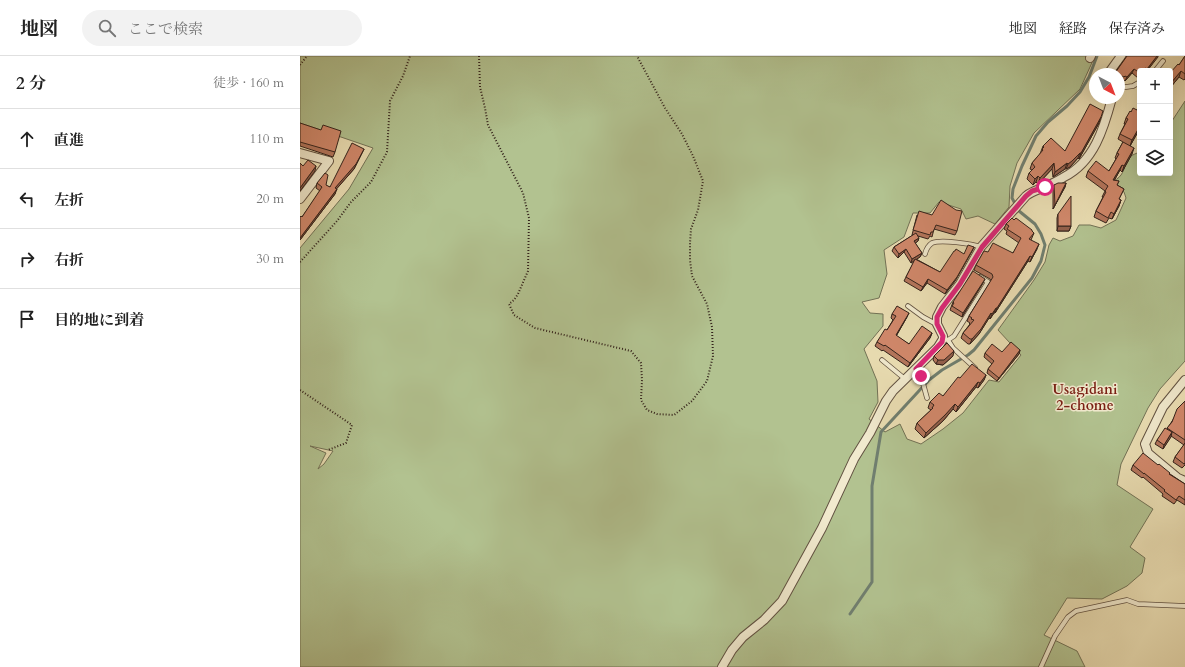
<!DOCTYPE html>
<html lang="ja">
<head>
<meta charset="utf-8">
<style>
  body { margin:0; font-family:Cardo,"Noto Serif JP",serif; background:#f2f2f2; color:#222 }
  .controls { position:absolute; right:12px; top:12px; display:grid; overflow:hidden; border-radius:4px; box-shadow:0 4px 16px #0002 }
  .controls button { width:36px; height:36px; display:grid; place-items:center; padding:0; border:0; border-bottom:1px solid #e0e0e0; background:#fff; color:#222; font:20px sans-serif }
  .compass { position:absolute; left:789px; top:12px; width:36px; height:36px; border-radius:50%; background:#fff; box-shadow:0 4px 16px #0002; rotate:138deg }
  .stop { position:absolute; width:12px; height:12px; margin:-9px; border:3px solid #db2777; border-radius:50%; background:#fff }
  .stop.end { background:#db2777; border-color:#fff; box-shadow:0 1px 4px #0008 }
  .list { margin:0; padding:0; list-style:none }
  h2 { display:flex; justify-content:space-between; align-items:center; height:52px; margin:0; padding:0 16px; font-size:17px }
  h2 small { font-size:13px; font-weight:400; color:#767676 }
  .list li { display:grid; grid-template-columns:26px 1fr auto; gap:12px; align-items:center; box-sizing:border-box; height:60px; padding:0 16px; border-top:1px solid #e0e0e0 }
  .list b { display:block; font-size:15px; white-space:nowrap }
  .list em { font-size:13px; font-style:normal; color:#767676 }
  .icon { flex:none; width:22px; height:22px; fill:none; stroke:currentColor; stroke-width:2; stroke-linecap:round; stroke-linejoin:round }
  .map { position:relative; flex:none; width:885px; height:611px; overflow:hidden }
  header { display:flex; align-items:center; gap:24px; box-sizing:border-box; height:56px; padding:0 20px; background:#fff; border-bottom:1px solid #e0e0e0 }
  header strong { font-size:19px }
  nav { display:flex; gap:22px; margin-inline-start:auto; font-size:14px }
  .search { width:280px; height:36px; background:#f2f2f2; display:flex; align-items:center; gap:10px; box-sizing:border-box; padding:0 14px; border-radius:22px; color:#767676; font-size:15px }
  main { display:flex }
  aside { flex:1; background:#fff }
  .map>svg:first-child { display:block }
</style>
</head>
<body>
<header>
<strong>地図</strong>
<div class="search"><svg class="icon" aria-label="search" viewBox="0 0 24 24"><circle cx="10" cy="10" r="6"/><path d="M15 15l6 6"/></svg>ここで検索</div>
<nav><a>地図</a><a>経路</a><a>保存済み</a></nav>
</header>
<main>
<aside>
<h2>2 分<small>徒歩 · 160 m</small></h2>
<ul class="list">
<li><svg class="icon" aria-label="ahead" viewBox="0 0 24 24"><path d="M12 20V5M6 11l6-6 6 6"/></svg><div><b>直進</b></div><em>110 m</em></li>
<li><svg class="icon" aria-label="left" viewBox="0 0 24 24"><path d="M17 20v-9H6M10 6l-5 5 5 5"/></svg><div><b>左折</b></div><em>20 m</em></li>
<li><svg class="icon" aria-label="right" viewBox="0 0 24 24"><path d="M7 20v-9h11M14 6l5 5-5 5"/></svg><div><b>右折</b></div><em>30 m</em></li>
<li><svg class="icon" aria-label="arrive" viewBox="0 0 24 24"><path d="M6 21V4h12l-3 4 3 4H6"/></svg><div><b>目的地に到着</b></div></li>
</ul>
</aside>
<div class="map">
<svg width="885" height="611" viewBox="0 0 885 611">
  <rect width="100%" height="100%" fill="#eadeb3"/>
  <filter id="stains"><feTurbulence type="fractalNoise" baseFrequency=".005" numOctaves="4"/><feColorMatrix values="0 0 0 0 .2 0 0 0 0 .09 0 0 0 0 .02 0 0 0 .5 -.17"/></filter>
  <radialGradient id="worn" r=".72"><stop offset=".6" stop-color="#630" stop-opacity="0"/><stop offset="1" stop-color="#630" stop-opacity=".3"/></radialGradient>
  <!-- green -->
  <path fill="#b2c290" stroke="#727256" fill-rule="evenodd" d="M 0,0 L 795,0 L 780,33 L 734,77 L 717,107 L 710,130 L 709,151 L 695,168 L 678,160 L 666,163 L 661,153 L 639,146 L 630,157 L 613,157 L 604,181 L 584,194 L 587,218 L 579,242 L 562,246 L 570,257 L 583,258 L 583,270 L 564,293 L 577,325 L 578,346 L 569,363 L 585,376 L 600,368 L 607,383 L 621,388 L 643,373 L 663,357 L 689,324 L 699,326 L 721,299 L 698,274 L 734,224 L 745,206 L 749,189 L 753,182 L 760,185 L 773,180 L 779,169 L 790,169 L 801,172 L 816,164 L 826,142 L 824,136 L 811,127 C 814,125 819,122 821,119 C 829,107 822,102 840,96 L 840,117 L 870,117 L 870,68 L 885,45 L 885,305 L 860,333 L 848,352 L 821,408 L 817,429 L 853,453 L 830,491 L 845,502 L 842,517 L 827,530 L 802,543 L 767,542 L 744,579 L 777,595 L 785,611 L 0,611 L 0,192 L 49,133 L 73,92 L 0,67 ZM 10,390 L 33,395 L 24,408 L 18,413 L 26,397 Z"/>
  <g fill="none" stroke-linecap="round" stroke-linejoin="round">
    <!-- stream -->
    <path stroke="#707f70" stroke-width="3" d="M 550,558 L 572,526 L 572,430 L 581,376 L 629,324 L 642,314 L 668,299 L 674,294 L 732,222 L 741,205 L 745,189 L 741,178 L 735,168 L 719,155 L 712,142 L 713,133 L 722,110 L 736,80 L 748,66 L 767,50 L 780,36 L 789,21 L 797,0"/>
    <!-- lane casing -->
    <g stroke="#615141" stroke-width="5.5">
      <path id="lane" d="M 855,15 L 863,5
        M 819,32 L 833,30 L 840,26
        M 625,198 C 626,194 629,189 632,187 C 641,183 672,188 681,191
        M 608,250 L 623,261 L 636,268
        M 643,283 L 648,284 L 654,280 L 688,226 L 680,221
        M 648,284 L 653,292 L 675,312
        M 582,304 L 605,323
        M 616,313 L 621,320 L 627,342
        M 741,611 L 755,580 L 768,561 L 776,555 L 827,544 L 838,548 L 885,550"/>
    </g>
    <!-- street casing -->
    <g stroke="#615141" stroke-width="10">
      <path id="street" d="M 790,2 L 791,0
        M 808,18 L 821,0
        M 0,97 L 29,105 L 0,143
        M 885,324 L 863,351 L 845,388 L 848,397 L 878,422 L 885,425
        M 422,611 L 432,594 L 443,581 L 464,564 L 482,545 L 522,472 L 554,403 L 570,377 L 586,345 L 593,335 L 638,291 L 643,283 L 643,280 L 637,268 L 637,261 L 642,251 L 660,228 L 681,191 L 726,140 C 732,135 738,134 745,131 C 751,128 758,125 764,121 C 794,106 804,72 812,42"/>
    </g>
    <!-- path -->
    <path stroke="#33221b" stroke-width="2" stroke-dasharray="1 2" stroke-linecap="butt" d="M 179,0 L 180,31 L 185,52 L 188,69 L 223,137 L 229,162 L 228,215 L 218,238 L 214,244 L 209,248 L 214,259 L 235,272 L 331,295 L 341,307 L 342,324 L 341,344 L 347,354 L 357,358 L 374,359 L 392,345 L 407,325 L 413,300 L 412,271 L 407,248 L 392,220 L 390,204 L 390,187 L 391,173 L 398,154 L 403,125 L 393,100 L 382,78 L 365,52 L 337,0
      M 0,9 L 7,0
      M 0,206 L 37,165 L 51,146 L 71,126 L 87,96 L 90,45 L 103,20 L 110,0
      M 0,334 L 52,369 L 46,387 L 28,394"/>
    <!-- lane -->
    <use href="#lane" stroke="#f1eace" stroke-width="4"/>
    <!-- street -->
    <use href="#street" stroke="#f1eace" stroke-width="8"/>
  </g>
  <!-- wall -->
  <path fill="#b4755c" stroke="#33221b" d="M 827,0 L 858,0 L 847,15 L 840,15 L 840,19 L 838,22 L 832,17 L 825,25 L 824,24 L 823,26 L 821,24 L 819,26 L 819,18 L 814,18 Z
    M 885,0 L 885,23 L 884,24 L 879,21 L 870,32 L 870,17 L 879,9 Z
    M 840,50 L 840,75 L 839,74 L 830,90 L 832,98 L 822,116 L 820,114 L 814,125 L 819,125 L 817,129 L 824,133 L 819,143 L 821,144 L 819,150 L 812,163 L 809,162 L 806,167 L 794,161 L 796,155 L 803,141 L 802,141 L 805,135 L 786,121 L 788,115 L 809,115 L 816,103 L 815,102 L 817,97 L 823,86 L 818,83 L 820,78 L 825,68 L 824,68 L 826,62 L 831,56 L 837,54 Z
    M 0,67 L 35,96 L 33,101 L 0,90 Z
    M 799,67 L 779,103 L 778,102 L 770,111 L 766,113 L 765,113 L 753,121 L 752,113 L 738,128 L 736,126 L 733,129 L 727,123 L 729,117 L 732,114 L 730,113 L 732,107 L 740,98 L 743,90 L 765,95 Z
    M 64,93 L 54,113 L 36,133 L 35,138 L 0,184 L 0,161 L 2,161 L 20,135 L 16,132 L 17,127 L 30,131 Z
    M 766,127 L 765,131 L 753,153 L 753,133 L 754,129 Z
    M 758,158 L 771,170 L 769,175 L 757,175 L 757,162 Z
    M 617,159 L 657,175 L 655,179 L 634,173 L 632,181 L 630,180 L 628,183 L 618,180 L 618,185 L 615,187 L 622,197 L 620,201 L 616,203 L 640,216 L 674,191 L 672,195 L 655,225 L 645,238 L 627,227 L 621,235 L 604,225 L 606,221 L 615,204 L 611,207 L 604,196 L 598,202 L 592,195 L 594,191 L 613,179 L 612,179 Z
    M 706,168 L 732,175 L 734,177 L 731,184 L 737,193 L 730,206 L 728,205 L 695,257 L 694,257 L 690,263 L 689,262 L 679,278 L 670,288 L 668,288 L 661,282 L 663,277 L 670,268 L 669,268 L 670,267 L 667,265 L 669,260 L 691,225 L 690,223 L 674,214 L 676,209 L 688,196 L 713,197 L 719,187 L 706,178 L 707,175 L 704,173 Z
    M 683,227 L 662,261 L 650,254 L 653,246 Z
    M 592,258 L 607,261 L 596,280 L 609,288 L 632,277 L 630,282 L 608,311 L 583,294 L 582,295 L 575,290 L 577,286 L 587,274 L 593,264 L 591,262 Z
    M 720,294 L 719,298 L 697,325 L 687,317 L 688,313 L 692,308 L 684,301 L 685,297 L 702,296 Z
    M 634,300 L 653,300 L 643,309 L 636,308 L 633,304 Z
    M 686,319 L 684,324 L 678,332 L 676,331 L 656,356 L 653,353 L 643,365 L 624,382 L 615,373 L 617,367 L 631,354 L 628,352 L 630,346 L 643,340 L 660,322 Z
    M 885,345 L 885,409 L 882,412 L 873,406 L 875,401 L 884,389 L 871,380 L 863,393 L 855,388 L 857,384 L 867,373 Z
    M 833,409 L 870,418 L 885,428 L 885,449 L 877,444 L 874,448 L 862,440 L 863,438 L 843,421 L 842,422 L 831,414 Z"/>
  <!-- shaded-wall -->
  <path fill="#925f4b" stroke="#33221b" d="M 857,0 L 858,0 L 858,1 L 847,15 L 846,15 Z
    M 834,13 L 832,17 L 825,25 L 827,21 Z
    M 881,15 L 879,21 L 870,32 L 870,28 Z
    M 801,61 L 799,67 L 779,103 L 781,97 Z
    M 840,70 L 839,74 L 830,90 L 832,84 Z
    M 834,92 L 832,98 L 822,116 L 824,110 Z
    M 64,93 L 54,113 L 33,137 L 35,132 Z
    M 780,97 L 778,102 L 770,111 L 766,113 L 768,108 Z
    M 754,107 L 752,113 L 738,128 L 740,122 Z
    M 767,107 L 765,113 L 753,121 L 755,116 Z
    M 822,109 L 820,114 L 811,130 L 813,124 Z
    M 16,110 L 15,115 L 0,135 L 0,132 Z
    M 738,120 L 736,126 L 733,129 L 735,123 Z
    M 766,127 L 765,131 L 753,153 Z
    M 37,133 L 35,138 L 0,184 L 0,182 Z
    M 821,144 L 819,150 L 812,163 L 814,158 Z
    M 758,170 L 771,170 L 769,175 L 757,175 Z
    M 619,182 L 618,185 L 613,189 L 614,185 Z
    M 739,188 L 737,193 L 730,206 L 732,201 Z
    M 674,191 L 672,195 L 655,225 L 645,238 L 647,234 Z
    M 606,193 L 604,196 L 598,202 L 599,198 Z
    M 622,197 L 620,201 L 611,207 L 612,203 Z
    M 730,200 L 728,205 L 695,257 L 697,252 Z
    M 628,223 L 627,227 L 621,235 L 623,231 Z
    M 685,223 L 683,227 L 662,261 L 663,257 Z
    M 696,252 L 694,257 L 690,263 L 692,258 Z
    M 609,257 L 607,261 L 594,284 L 596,279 Z
    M 691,257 L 689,262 L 679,278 L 670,288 L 672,283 Z
    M 632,277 L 630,282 L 608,311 L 610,307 Z
    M 720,294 L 719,298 L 697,325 L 699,322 Z
    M 654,295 L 653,300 L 643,309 L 636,308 L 638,304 Z
    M 686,319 L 684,324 L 678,332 L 680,327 Z
    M 678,326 L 676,331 L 656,356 L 658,351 Z
    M 655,348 L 653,353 L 643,365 L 624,382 L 626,377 Z
    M 872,376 L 871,381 L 863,393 L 864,389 Z"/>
  <!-- building -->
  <path fill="#d1886b" stroke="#33221b" d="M 827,0 L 857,0 L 847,13 L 845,12 L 844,15 L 840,15 L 840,17 L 834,13 L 827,21 L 825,20 L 824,21 L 822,20 L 821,22 L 819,21 L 819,18 L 816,18 L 815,17 Z
    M 885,0 L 885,18 L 881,15 L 870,28 L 870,17 L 878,8 L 879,9 Z
    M 870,32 L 873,35 L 870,38 Z
    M 790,48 L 803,55 L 801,61 L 781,97 L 780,97 L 772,105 L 768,108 L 767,107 L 755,116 L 754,107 L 740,122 L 738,120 L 735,123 L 729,117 L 735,111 L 732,107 L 743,94 L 742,93 L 744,91 L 743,90 L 751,82 L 765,95 Z
    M 840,50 L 840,70 L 832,84 L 820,78 L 828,63 L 826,62 L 830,55 L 831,56 L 833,52 L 837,54 Z
    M 0,67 L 21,74 L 23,69 L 41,75 L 35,96 L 0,86 Z
    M 823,86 L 834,92 L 824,110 L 822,109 L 813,124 L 819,125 L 817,129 L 824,133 L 819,143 L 821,144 L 814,158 L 811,156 L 808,162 L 796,155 L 806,136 L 805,135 L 808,130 L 788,115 L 796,105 L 809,115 L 819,98 L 817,97 Z
    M 52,87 L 64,93 L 56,108 L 35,132 L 37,133 L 0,182 L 0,161 L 1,160 L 2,161 L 22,131 L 17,127 L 25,117 L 28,119 L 26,129 L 30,131 Z
    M 8,104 L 16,110 L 0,132 L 0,107 L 3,110 Z
    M 758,127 L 766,127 L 755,149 L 754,129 Z
    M 771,140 L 771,170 L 758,170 L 758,158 Z
    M 641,144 L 656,154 L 662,155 L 657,175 L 636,169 L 633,176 L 631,176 L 630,179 L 613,174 L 619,155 L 632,159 Z
    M 712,162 L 714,164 L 716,162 L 732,174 L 732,175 L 734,177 L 729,183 L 739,188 L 732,201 L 730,200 L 697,252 L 696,252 L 692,258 L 691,257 L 681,273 L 672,283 L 670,283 L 663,277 L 674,264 L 671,263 L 672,262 L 669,260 L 693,221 L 692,218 L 676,209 L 684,195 L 688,196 L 693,187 L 713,197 L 721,182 L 707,173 L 709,170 L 706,168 Z
    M 616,177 L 619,182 L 614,185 L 622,197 L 612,203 L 606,193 L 599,198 L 594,191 Z
    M 668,189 L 674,191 L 657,221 L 647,234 L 628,223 L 623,231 L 606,221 L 615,203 L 640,216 L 654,195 L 655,195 L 656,193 L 664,198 Z
    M 673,215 L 685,223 L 663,257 L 652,250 L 654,247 L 653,246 Z
    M 597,250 L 609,257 L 596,279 L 609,288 L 622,270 L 632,277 L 610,307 L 585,289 L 584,290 L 577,286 L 585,273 L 587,274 L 596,260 L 592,258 Z
    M 711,286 L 720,294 L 699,322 L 688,313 L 694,305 L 685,297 L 692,288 L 702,296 Z
    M 647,287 L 654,295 L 644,304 L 638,304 L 634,300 Z
    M 672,308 L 686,319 L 680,327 L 678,326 L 658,351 L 655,348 L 645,359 L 626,377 L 617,367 L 633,352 L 632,352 L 634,349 L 630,346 L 639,337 L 643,340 L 658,321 L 660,322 Z
    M 885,345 L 885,384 L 867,372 L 872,366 L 877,353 Z
    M 865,372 L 872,376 L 864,389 L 857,384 Z
    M 885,387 L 885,407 L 884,408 L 875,401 Z
    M 843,397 L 858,409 L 859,408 L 870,417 L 869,418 L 885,428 L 885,444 L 879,440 L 876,444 L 864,435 L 865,434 L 844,417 L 844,418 L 833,409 Z"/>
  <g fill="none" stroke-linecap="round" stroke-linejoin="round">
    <!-- route -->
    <path stroke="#db2777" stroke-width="5" d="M 621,320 L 616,313 L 642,286 L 643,280 L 637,268 L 637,261 L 642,252 L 660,228 L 682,191 L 726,140 L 732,135 L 745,131"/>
  </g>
  <g text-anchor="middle" stroke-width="3" stroke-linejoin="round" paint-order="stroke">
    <!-- neighbourhood labels -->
    <g font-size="14" font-weight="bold" fill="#7a1f14" stroke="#f1eace">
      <text x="785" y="338">Usagidani<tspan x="785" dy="16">2-chome</tspan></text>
    </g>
  </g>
  <rect width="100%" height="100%" filter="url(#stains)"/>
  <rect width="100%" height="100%" fill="url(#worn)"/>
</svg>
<div class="controls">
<button>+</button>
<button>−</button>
<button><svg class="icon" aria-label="layers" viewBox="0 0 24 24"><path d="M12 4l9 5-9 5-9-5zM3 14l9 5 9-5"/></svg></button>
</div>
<svg class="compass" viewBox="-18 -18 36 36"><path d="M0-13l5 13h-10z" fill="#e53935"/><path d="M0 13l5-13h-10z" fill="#767676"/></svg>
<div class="stop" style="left:745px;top:131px"></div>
<div class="stop end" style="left:621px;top:320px"></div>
</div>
</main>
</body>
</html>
